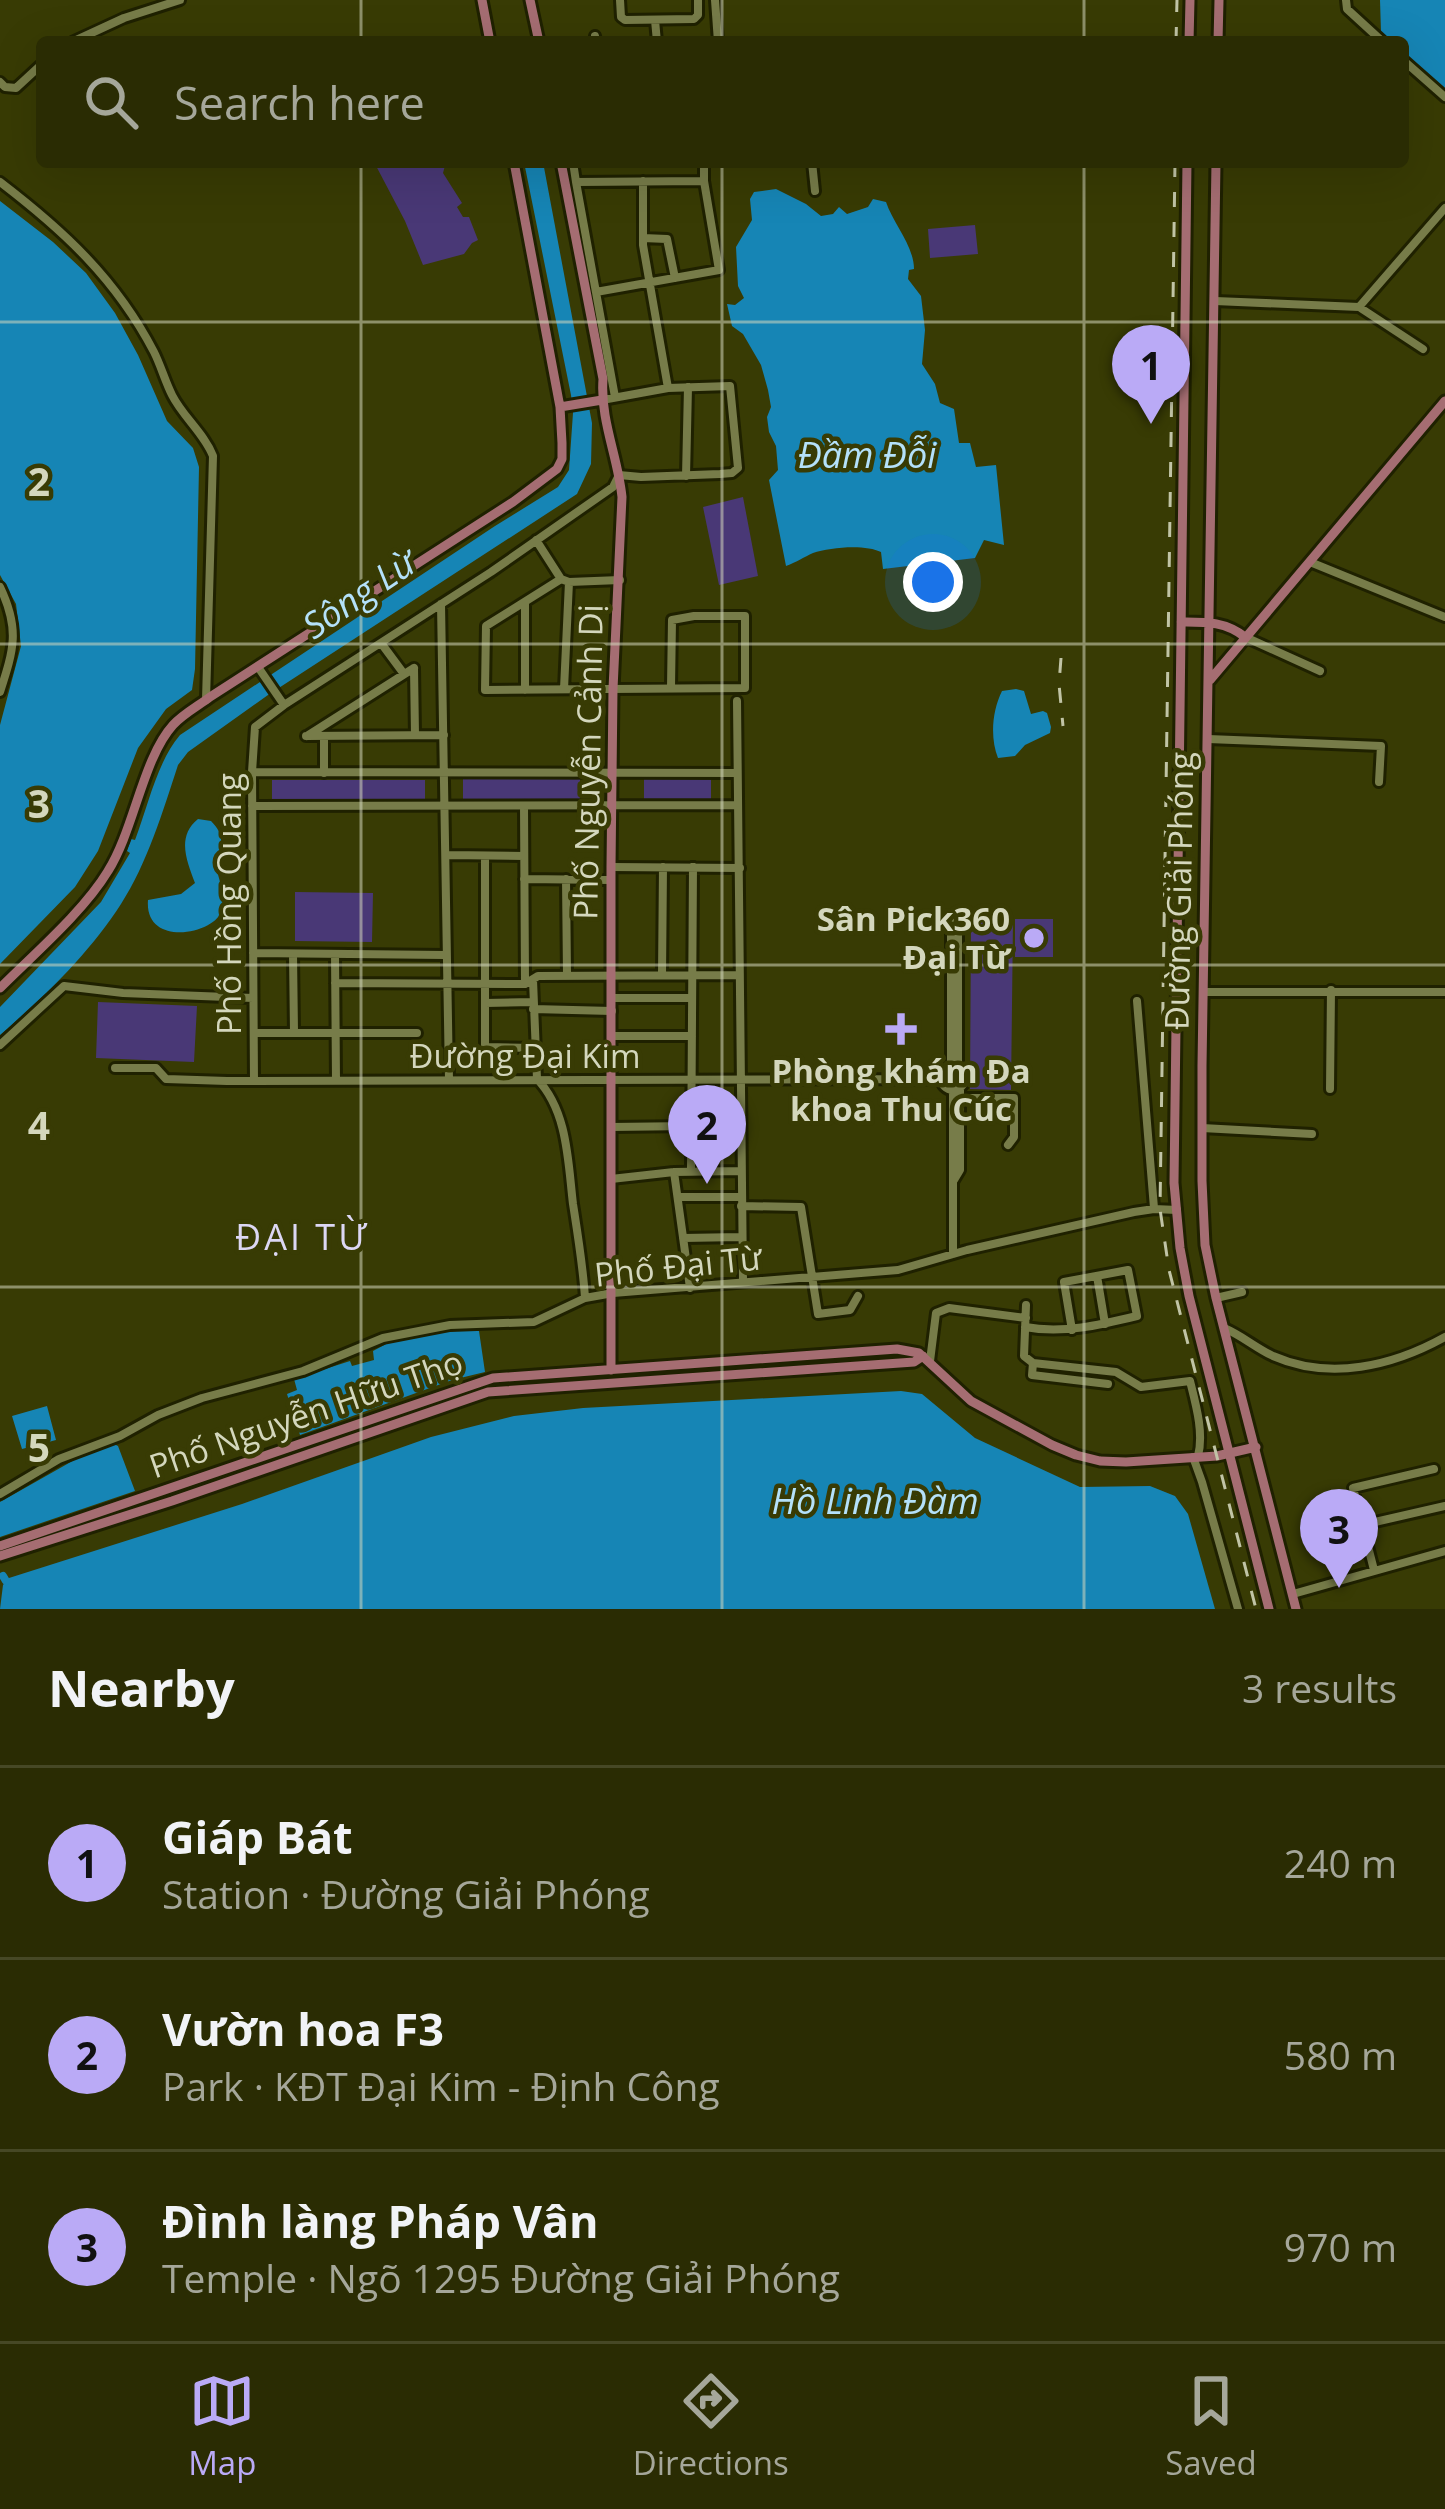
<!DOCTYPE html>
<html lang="en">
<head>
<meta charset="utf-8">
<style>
  body { margin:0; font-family:"Open Sans",sans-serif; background:#363812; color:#f1f3f6 }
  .you { position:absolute; left:933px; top:582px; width:42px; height:42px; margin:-30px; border:9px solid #fff; border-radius:50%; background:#1a73e8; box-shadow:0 0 0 18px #1a73e833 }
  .badge { display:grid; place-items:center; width:78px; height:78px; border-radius:50%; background:#baaaf6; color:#111; font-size:39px; font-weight:700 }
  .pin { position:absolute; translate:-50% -99px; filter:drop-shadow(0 3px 6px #0008) }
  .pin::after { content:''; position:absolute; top:63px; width:42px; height:36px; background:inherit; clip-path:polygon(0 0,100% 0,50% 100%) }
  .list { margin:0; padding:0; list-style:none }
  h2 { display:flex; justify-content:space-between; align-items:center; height:156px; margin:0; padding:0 48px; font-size:51px }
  h2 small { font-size:39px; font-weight:400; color:#a5a79a }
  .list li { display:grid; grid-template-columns:78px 1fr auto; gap:36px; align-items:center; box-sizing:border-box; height:192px; padding:0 48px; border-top:3px solid #464825 }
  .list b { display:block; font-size:45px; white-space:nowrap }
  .list p { margin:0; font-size:39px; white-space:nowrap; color:#a5a79a }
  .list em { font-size:39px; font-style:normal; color:#a5a79a }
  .icon { flex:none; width:66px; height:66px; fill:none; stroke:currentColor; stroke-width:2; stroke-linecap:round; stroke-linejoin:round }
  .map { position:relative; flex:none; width:1445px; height:1609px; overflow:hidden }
  .search { position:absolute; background:#2a2c03; box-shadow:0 12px 48px #0002; left:36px; right:36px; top:36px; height:132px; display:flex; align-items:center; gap:30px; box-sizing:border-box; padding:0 42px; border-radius:12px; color:#a5a79a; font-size:45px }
  .sheet { height:732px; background:#2a2c03 }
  nav { display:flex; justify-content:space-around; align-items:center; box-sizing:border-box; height:168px; border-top:3px solid #464825; background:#2a2c03; font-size:33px; color:#a5a79a }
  nav a { display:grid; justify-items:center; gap:6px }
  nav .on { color:#baaaf6 }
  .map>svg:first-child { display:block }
</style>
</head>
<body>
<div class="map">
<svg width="1445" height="1609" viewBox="0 0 1445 1609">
  <rect width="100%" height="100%" fill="#383b04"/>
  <!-- green -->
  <path fill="#493876" d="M 374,162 L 446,162 L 443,173 L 462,203 L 457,207 L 463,217 L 469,217 L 478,240 L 472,243 L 464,254 L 423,265 L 405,221 Z
    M 975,225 L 978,254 L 930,258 L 928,229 Z
    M 743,497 L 758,576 L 719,585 L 703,507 Z
    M 463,778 L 580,779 L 580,800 L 463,799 Z
    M 644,779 L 711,779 L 711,800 L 644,799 Z
    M 272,780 L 425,780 L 425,801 L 272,801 Z
    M 295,892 L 373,893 L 372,942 L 295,941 Z
    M 1015,919 L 1053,919 L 1053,957 L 1015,957 Z
    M 971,921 L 1013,921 L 1011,1090 L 970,1089 Z
    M 98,1002 L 197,1006 L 194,1062 L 96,1058 Z"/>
  <!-- water -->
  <path fill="#1685b5" d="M 1380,0 L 1445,0 L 1445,90 L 1403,52 L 1403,42 L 1392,42 L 1381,32 Z
    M 524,162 L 543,162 L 592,423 L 591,464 L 577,494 L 268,695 L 188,752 L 178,765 C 163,811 147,864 121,904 C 91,951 43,999 0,1035 L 0,1007 L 101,902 L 130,853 L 127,851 L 131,839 L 135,840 C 148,806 157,762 180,735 L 495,526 L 558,487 L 569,470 L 573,413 L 571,395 Z
    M 776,189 L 806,204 L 821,216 L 833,214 L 839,207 L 847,214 L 868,207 L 873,199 L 886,202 C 893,223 914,246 914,269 L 909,270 L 908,279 L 921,296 L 925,330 L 922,364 L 935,384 L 940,403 L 954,409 L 959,443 L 970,443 L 976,467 L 996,465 L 1004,545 L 984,540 L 975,558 L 883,569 L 881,552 C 866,544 830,547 813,553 C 804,557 797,562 786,566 L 769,480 L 778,470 L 776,446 L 769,432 L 767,417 L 771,407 L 768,390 L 761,365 L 743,334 L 732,326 L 727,304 L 735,305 L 744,298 L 738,286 L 736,247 L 752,220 L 750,199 L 754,192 Z
    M 0,201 L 53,242 L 86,273 L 115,313 L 138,355 L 167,421 L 193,448 L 199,467 L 195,669 L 192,690 L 166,709 L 138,748 L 98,851 L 75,887 L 0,964 L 0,725 L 21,646 L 16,604 L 0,575 Z
    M 1016,689 L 1024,691 L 1031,714 L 1043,711 L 1047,713 L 1051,727 L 1050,733 L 1025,745 L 1015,756 L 998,758 C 990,738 992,711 1002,691 Z
    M 198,819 L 211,821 C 225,835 223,846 214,861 C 218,876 225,892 222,909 C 218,934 144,949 148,900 L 181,894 L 195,883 C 187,861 176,837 198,819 Z
    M 440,1331 L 479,1331 L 485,1372 L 452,1380 L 300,1435 L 287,1394 L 297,1390 L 294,1379 L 350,1361 L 352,1366 L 374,1360 L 373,1351 L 388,1343 Z
    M 901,1391 L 922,1394 L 975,1438 L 1080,1487 L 1150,1486 L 1175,1496 L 1188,1514 L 1215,1609 L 0,1609 L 3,1585 L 9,1578 L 242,1504 L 431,1437 L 514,1416 L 583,1408 Z
    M 47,1406 L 56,1440 L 22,1449 L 12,1416 Z
    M 112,1443 L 118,1446 L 135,1491 L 0,1537 L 0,1502 L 76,1459 Z"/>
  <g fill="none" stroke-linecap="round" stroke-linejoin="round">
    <!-- canal -->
    <path stroke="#1685b5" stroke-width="8" d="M 3,1576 L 6,1581"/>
    <!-- minor casing -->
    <g stroke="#1f2100" stroke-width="14">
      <path id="minor" d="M 620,0 L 621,17 L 625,20 L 694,19 L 698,15 L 698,0
        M 715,0 L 718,42
        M 1346,0 L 1347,9 L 1383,42
        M 655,20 L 657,42
        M 595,36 L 596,42
        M 72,42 L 124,18 L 180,0
        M 1403,60 L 1445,97
        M 0,82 L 5,87 L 16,88 L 42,64
        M 573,162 L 576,182 L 704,181
        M 812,162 L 815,191
        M 643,181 L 643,245 L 668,388
        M 0,182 C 64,231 116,279 154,352 C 161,366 165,381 172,395 C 183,417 204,433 213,456 L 206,700
        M 576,182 L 615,397
        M 643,238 L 667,239 L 675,278
        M 596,292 L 719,270 L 704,181 L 704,162
        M 1215,301 L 1359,307 L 1423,349
        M 1359,307 L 1445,208
        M 686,476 L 688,387
        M 536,540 L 561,579 L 569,582 L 620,580
        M 1310,562 L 1445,617
        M 561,579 L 486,626 L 485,690 L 745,688 L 745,616 L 694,616 L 672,620 L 671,687
        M 0,587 C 20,629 14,649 0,692
        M 441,604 L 449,1080
        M 1245,637 L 1320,671
        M 381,643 L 404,674
        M 258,667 L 284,705
        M 414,668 L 415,735
        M 564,689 L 569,582
        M 525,690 L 525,603
        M 737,701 L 743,1281
        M 306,736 L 444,735
        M 307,736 L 414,668
        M 1208,739 L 1381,746 L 1379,782
        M 253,772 L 737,773
        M 324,773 L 324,736
        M 252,806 L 737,805
        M 524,806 L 525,982
        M 448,855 L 524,856
        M 485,856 L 485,1047 L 534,1048
        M 611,867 L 740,868
        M 524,879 L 611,880
        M 566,879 L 567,975
        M 253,953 L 445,955
        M 293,954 L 294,1032
        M 335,954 L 336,1081
        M 662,975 L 663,867
        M 533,980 L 537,1079 C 568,1111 568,1163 573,1204 C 578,1236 583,1266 585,1298
        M 335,983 L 525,984 L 538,976 L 739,975
        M 1204,992 L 1445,992
        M 612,998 L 692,998
        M 1137,1001 L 1154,1208
        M 485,1003 L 533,1002
        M 533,1009 L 612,1011
        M 254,1033 L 417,1033
        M 611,1036 L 692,1036
        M 0,1045 L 64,986 L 123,993 L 253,998
        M941 1078a12 12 0 1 1 24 0a12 12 0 1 1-24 0Z
        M 951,1066 L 951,918 L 958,918 L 958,1068
        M 115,1068 L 156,1068 L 166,1079 L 227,1081 L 940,1079
        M 254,1081 L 252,772 L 255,727 L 284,705 L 491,572 L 613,487 L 619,475 L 641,477 L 720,474 L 732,473 L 738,468 L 730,386 L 668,388 L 602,400
        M 1330,1089 L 1331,990
        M 953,1090 L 953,1254
        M 960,1098 L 1014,1098 L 1014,1137 L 1008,1145
        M 611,1127 L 691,1126
        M 1202,1128 L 1312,1134
        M 691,1171 L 693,867
        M 674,1172 L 690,1288
        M 611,1179 L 674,1172 L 740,1171
        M 954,1180 L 960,1170 L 960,1088
        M 678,1197 L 741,1197
        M 741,1206 L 801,1207 L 818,1314 L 850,1310 L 858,1296
        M 683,1238 L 741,1237
        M 1097,1276 L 1105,1324
        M 1216,1298 L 1242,1292
        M 1026,1305 L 1024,1356 L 1033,1363 L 1116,1372 L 1141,1387 L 1190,1381 C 1196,1405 1204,1433 1198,1456
        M 1025,1327 C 1063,1334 1100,1325 1137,1316 L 1128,1270 L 1064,1282 L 1072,1330
        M 1224,1328 C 1241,1335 1256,1348 1273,1356 C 1330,1381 1393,1366 1445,1337
        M 930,1361 L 936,1313 L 949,1308 L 1026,1318
        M 1033,1363 L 1032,1375 L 1108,1384
        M 1193,1457 L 1202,1482 L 1238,1609
        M 0,1494 L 59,1459 L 120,1436 L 158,1415 L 202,1398 L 303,1371 L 383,1338 L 450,1325 L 534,1322 L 585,1298 L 613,1293 L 898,1270 L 967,1250 L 1134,1212 L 1154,1209 L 1177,1210
        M 1362,1525 L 1445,1506
        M 1374,1570 L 1353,1488 L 1434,1469
        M 1293,1594 L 1445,1551"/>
    </g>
    <!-- major casing -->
    <g stroke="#1f2100" stroke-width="15">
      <path id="major" d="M 482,0 L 490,42
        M 530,0 L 539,42
        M 1189,42 L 1190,0
        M 1218,42 L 1219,0
        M 561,162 L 603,379 C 600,420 618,457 622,497 L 613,689 L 611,867 L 611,1370
        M 1187,162 L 1174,1183 L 1180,1248 L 1189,1296 L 1269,1609
        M 1216,162 L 1202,1066 L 1202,1181 L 1205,1245 L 1216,1298 L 1296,1609
        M 560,407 L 602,400
        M 1181,622 C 1205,622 1225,621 1245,637
        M 1210,680 L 1445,401
        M 0,988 C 34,954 84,911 108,871 C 134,830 143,758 173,725 C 183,714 198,706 210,697 L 513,502 L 557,469 L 562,459 L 562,443 L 560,407 L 514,162
        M 0,1546 L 493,1378 L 897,1349 L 919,1353 L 971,1401 L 1052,1445 L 1076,1455 L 1100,1461 L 1126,1462 L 1217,1456 L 1256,1447
        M 0,1556 L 172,1501 L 488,1392 L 914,1362 L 923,1356"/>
    </g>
    <!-- minor -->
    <use href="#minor" stroke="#777c49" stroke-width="8"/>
    <!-- major -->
    <use href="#major" stroke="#a56d72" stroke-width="9"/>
    <!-- rail -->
    <path stroke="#c1c4a6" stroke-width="3" stroke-dasharray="15 15" stroke-linecap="butt" d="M 1176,42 L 1177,0
      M 1175,162 L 1160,1209 L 1169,1270 L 1256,1609
      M 1061,658 L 1059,684 L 1063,726"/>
  </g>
  <!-- grid -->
  <path fill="none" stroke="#d4d7bd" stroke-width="3" stroke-opacity="0.55" d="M 361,0 L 361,42M 722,0 L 722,42M 1084,0 L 1084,42M 361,162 L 361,1609M 722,162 L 722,1609M 1084,162 L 1084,1609M 0,322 L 1445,322M 0,644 L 1445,644M 0,965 L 1445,965M 0,1287 L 1445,1287"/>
  <!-- markers -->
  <g fill="#baaaf6" stroke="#383b04" stroke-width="4.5">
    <circle cx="1034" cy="938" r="12"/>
    <path d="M895 1011h12v12h12v12h-12v12h-12v-12h-12v-12h12z"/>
  </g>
  <g text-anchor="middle" stroke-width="9" stroke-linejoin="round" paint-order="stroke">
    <!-- street labels -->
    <g font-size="33" fill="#d4d7bd" stroke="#383b04">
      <text transform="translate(588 762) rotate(-89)" y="12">Phố Nguyễn Cảnh Dị</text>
      <text transform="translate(1179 891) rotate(-89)" y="12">Đường Giải Phóng</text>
      <text transform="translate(229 904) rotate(-90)" y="12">Phố Hồng Quang</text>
      <text x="525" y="1068">Đường Đại Kim</text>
      <text transform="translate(678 1266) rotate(-6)" y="12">Phố Đại Từ</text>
      <text transform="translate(306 1414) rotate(-19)" y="12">Phố Nguyễn Hữu Thọ</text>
    </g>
    <!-- poi labels -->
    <g font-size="33" font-weight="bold" fill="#d4d7bd" stroke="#383b04" text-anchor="end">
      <text x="1010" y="931">Sân Pick360<tspan x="1010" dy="38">Đại Từ</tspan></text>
      <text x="901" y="1083" text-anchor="middle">Phòng khám Đa<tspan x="901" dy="38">khoa Thu Cúc</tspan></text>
    </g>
    <!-- water labels -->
    <g font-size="36" font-style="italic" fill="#b4e1fa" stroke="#383b04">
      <text x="867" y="468">Đầm Đỗi</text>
      <text transform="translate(359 594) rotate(-34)" y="13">Sông Lừ</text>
      <text x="875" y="1514">Hồ Linh Đàm</text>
    </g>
    <!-- neighbourhood labels -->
    <g font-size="36" letter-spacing="3" fill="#dcd7f4" stroke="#383b04">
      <text x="302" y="1250">ĐẠI TỪ</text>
    </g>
  </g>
  <g font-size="39" text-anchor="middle" font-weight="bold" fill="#d4d7bd" stroke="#383b04" stroke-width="9" stroke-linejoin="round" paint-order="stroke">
    <text x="39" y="496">2</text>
    <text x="39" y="818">3</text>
    <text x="39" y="1140">4</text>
    <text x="39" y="1462">5</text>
  </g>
</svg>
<div class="you"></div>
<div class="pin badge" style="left:1151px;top:424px">1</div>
<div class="pin badge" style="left:707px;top:1184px">2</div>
<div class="pin badge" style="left:1339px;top:1588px">3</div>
<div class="search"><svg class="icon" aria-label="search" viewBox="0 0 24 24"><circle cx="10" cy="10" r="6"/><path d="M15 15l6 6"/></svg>Search here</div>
</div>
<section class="sheet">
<h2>Nearby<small>3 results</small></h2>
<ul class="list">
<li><span class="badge">1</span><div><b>Giáp Bát</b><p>Station · Đường Giải Phóng</p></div><em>240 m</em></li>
<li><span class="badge">2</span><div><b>Vườn hoa F3</b><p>Park · KĐT Đại Kim - Định Công</p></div><em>580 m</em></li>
<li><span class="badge">3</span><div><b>Đình làng Pháp Vân</b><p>Temple · Ngõ 1295 Đường Giải Phóng</p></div><em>970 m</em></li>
</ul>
</section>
<nav>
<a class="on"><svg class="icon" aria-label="map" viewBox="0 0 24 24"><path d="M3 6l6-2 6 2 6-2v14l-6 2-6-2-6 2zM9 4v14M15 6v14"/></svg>Map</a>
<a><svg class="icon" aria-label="directions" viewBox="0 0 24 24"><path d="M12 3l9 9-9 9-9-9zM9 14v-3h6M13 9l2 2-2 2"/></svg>Directions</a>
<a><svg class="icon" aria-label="saved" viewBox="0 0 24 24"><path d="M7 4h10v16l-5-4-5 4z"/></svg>Saved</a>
</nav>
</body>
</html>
